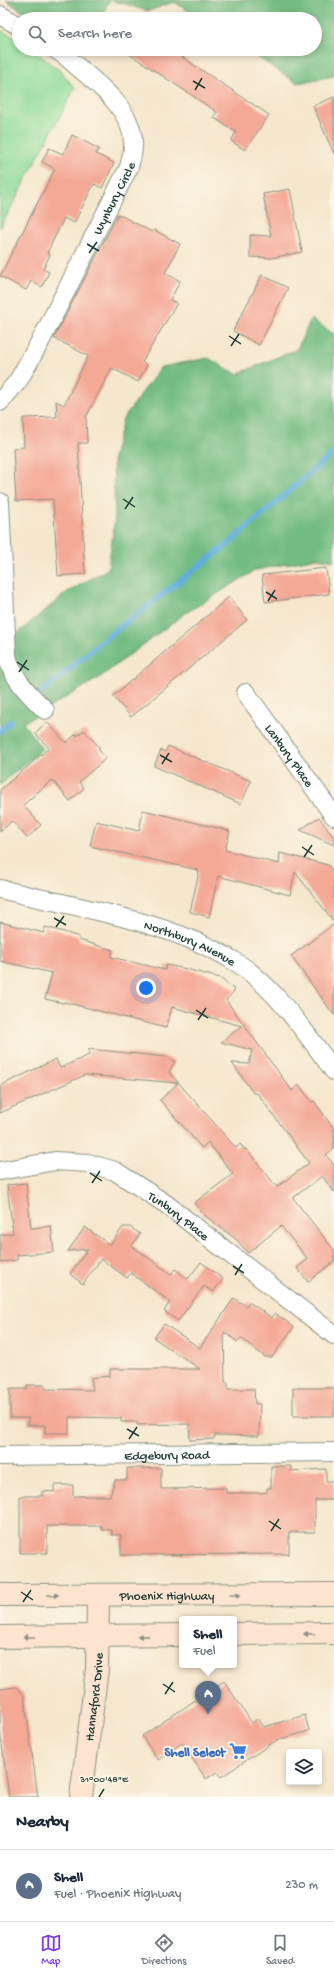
<!DOCTYPE html>
<html lang="en">
<head>
<meta charset="utf-8">
<style>
  body { margin:0; font-family:"Gochi Hand",sans-serif; background:#f6f6f7; color:#1f2937 }
  .controls { position:absolute; right:12px; bottom:12px; display:grid; overflow:hidden; border-radius:4px; box-shadow:0 2px 6px #0003 }
  .controls button { width:36px; height:36px; display:grid; place-items:center; padding:0; border:0; border-bottom:1px solid #e0e1e3; background:#fff; color:#1f2937; font:20px sans-serif }
  .you { position:absolute; left:146px; top:988px; width:14px; height:14px; margin:-10px; border:3px solid #fff; border-radius:50%; background:#1a73e8; box-shadow:0 0 0 6px #1a73e833 }
  .badge { display:grid; place-items:center; width:26px; height:26px; border-radius:50%; background:#7c3aed; color:#fff; font-size:13px; font-weight:700 }
  .pin { position:absolute; translate:-50% -33px; filter:drop-shadow(0 1px 2px #0008) }
  .pin::after { content:''; position:absolute; top:21px; width:14px; height:12px; background:inherit; clip-path:polygon(0 0,100% 0,50% 100%) }
  .popup { position:absolute; left:179px; top:1616px; width:58px; height:52px; box-sizing:border-box; display:grid; place-content:center; border-radius:4px; background:#fff; filter:drop-shadow(0 1px 3px #0005); font-size:13px; white-space:nowrap; color:#747a83 }
  .popup b { font-size:15px; color:#1f2937 }
  .popup::after { content:''; position:absolute; left:50%; top:100%; margin-left:-8px; border:8px solid transparent; border-top-color:#fff }
  .list { margin:0; padding:0; list-style:none }
  h2 { display:flex; justify-content:space-between; align-items:center; height:52px; margin:0; padding:0 16px; font-size:17px }
  h2 small { font-size:13px; font-weight:400; color:#747a83 }
  .list li { display:grid; grid-template-columns:26px 1fr auto; gap:12px; align-items:center; box-sizing:border-box; height:72px; padding:0 16px; border-top:1px solid #e0e1e3 }
  .list b { display:block; font-size:15px; white-space:nowrap }
  .list p { margin:0; font-size:13px; white-space:nowrap; color:#747a83 }
  .list em { font-size:13px; font-style:normal; color:#747a83 }
  .icon { flex:none; width:22px; height:22px; fill:none; stroke:currentColor; stroke-width:2; stroke-linecap:round; stroke-linejoin:round }
  .map { position:relative; flex:none; width:334px; height:1797px; overflow:hidden }
  .search { position:absolute; background:#fff; box-shadow:0 2px 6px #0003; left:12px; right:12px; top:12px; height:44px; display:flex; align-items:center; gap:10px; box-sizing:border-box; padding:0 14px; border-radius:22px; color:#747a83; font-size:15px }
  .sheet { height:124px; background:#fff }
  nav { display:flex; justify-content:space-around; align-items:center; box-sizing:border-box; height:56px; border-top:1px solid #e0e1e3; background:#fff; font-size:11px; color:#747a83 }
  nav a { display:grid; justify-items:center; gap:2px }
  nav .on { color:#7c3aed }
  .map>svg:first-child { display:block }
</style>
</head>
<body>
<div class="map">
<svg width="334" height="1797" viewBox="0 0 334 1797">
  <rect width="100%" height="100%" fill="#fcf5e5"/>
  <filter id="ink" filterUnits="userSpaceOnUse"><feTurbulence type="fractalNoise" baseFrequency=".025" numOctaves="2"/><feDisplacementMap in="SourceGraphic" scale="8" xChannelSelector="R" yChannelSelector="G"/><feConvolveMatrix kernelMatrix="1 2 1 2 8 2 1 2 1" color-interpolation-filters="sRGB"/></filter>
  <filter id="wash" filterUnits="userSpaceOnUse"><feTurbulence type="fractalNoise" baseFrequency=".012" numOctaves="4" result="noise"/><feDisplacementMap in="SourceGraphic" scale="16" xChannelSelector="R" yChannelSelector="G"/><feGaussianBlur stdDeviation="0.9" result="paint"/><feColorMatrix in="noise" values="0 0 0 0 0 0 0 0 0 0 0 0 0 0 0 0 0 1.4 0 .05"/><feComposite in="paint" operator="in"/></filter>
  <g filter="url(#wash)">
    <rect width="100%" height="100%" fill="#f5e7ce"/>
    <!-- green -->
    <path fill="#8ddb99" stroke="#568c66" d="M 0,30 L 19,40 L 19,49 L 31,49 L 59,70 L 75,88 L 0,228 Z"/>
    <!-- forest -->
    <path fill="#72bb81" stroke="#487c5a" d="M 6,0 L 334,0 L 334,76 L 297,83 L 245,49 L 315,49 L 315,19 L 200,19 L 174,2 L 148,11 L 110,0 L 100,19 L 33,19 Z
      M 311,319 L 334,334 L 334,561 L 317,558 L 256,570 L 184,614 L 99,678 L 23,723 L 42,749 L 0,785 L 0,648 L 66,593 L 108,569 L 115,517 L 113,458 L 123,419 L 161,367 L 208,358 L 237,374 L 297,349 Z"/>
    <g fill="none" stroke-linecap="round" stroke-linejoin="round">
      <!-- stream -->
      <path stroke="#60afda" stroke-width="6" d="M 42,692 L 107,637 L 232,541 L 334,452
        M 0,731 L 10,722"/>
    </g>
    <g id="blocks">
      <!-- building -->
      <path fill="#f4a896" d="M 122,49 L 170,49 L 269,115 L 245,150 L 231,141 L 236,132 L 213,117 L 217,112 Z
        M 334,97 L 334,154 L 313,106 Z
        M 72,135 L 99,149 L 96,154 L 114,163 L 102,188 L 94,184 L 74,223 L 64,218 L 47,253 L 50,255 L 43,269 L 49,272 L 42,287 L 31,281 L 26,290 L 0,276 L 55,169 L 42,162 L 49,148 L 63,154 Z
        M 290,189 L 302,252 L 271,258 L 250,257 L 250,235 L 271,236 L 263,194 Z
        M 118,214 L 152,232 L 154,230 L 180,244 L 165,273 L 180,281 L 170,300 L 177,303 L 142,362 L 147,365 L 138,382 L 112,368 L 86,417 L 87,443 L 78,443 L 85,574 L 58,576 L 53,499 L 16,501 L 13,448 L 24,447 L 23,418 L 57,417 L 56,401 L 64,405 L 88,356 L 54,338 Z
        M 262,275 L 288,288 L 259,345 L 233,331 Z
        M 326,568 L 329,594 L 265,602 L 262,575 Z
        M 229,597 L 247,620 L 131,717 L 113,696 Z
        M 47,722 L 66,743 L 76,734 L 77,736 L 84,730 L 100,748 L 98,749 L 106,758 L 79,782 L 84,788 L 70,801 L 52,780 L 23,805 L 41,825 L 27,838 L 12,821 L 0,832 L 0,790 L 49,748 L 35,733 Z
        M 168,746 L 251,781 L 241,804 L 154,766 L 161,750 L 165,752 Z
        M 143,810 L 230,831 L 225,850 L 279,864 L 280,853 L 328,865 L 334,873 L 334,922 L 295,872 L 290,895 L 218,876 L 209,917 L 190,912 L 199,872 L 198,870 L 90,846 L 96,821 L 139,831 Z
        M 319,817 L 334,838 L 334,845 L 300,830 Z
        M 0,922 L 44,933 L 45,927 L 64,932 L 79,937 L 79,940 L 113,950 L 111,957 L 165,970 L 166,965 L 182,968 L 220,978 L 235,990 L 226,1000 L 292,1091 L 299,1085 L 312,1102 L 314,1101 L 334,1129 L 334,1149 L 326,1155 L 334,1165 L 334,1192 L 322,1176 L 293,1198 L 334,1250 L 334,1261 L 308,1282 L 297,1268 L 308,1259 L 281,1226 L 248,1253 L 237,1240 L 203,1214 L 194,1203 L 233,1174 L 208,1142 L 202,1148 L 160,1100 L 178,1083 L 85,1075 L 0,1113 L 0,1086 L 56,1059 L 60,1068 L 89,1055 L 89,1049 L 167,1057 L 175,1062 L 169,1072 L 236,1148 L 240,1144 L 245,1150 L 246,1149 L 277,1187 L 309,1163 L 257,1093 L 254,1094 L 232,1063 L 249,1064 L 252,1050 L 221,1042 L 242,1026 L 172,1007 L 166,1028 L 64,1002 L 63,1003 L 45,999 L 52,973 L 0,961 Z
        M 334,924 L 334,1015 L 291,956 Z
        M 26,1183 L 31,1228 L 51,1226 L 54,1252 L 17,1255 L 17,1260 L 0,1262 L 0,1235 L 13,1233 L 7,1185 Z
        M 85,1227 L 110,1245 L 123,1227 L 130,1227 L 140,1234 L 132,1246 L 171,1274 L 175,1269 L 188,1279 L 201,1262 L 223,1279 L 213,1292 L 204,1286 L 178,1321 L 164,1311 L 170,1302 L 131,1273 L 127,1278 L 101,1259 L 83,1284 L 70,1274 L 88,1249 L 68,1251 Z
        M 234,1298 L 246,1306 L 249,1302 L 272,1318 L 275,1313 L 294,1327 L 272,1357 L 265,1357 L 241,1338 L 238,1342 L 224,1332 L 225,1382 L 228,1382 L 228,1389 L 254,1389 L 255,1404 L 260,1404 L 259,1436 L 214,1435 L 214,1439 L 190,1440 L 189,1424 L 137,1425 L 137,1422 L 121,1422 L 121,1418 L 69,1417 L 69,1433 L 45,1433 L 45,1425 L 28,1425 L 28,1418 L 10,1418 L 10,1389 L 27,1389 L 27,1385 L 45,1385 L 45,1389 L 93,1390 L 91,1378 L 110,1376 L 110,1369 L 200,1369 L 154,1338 L 164,1324 L 200,1348 Z
        M 293,1388 L 334,1388 L 334,1416 L 293,1416 Z
        M 271,1466 L 291,1466 L 291,1471 L 326,1469 L 326,1481 L 334,1481 L 334,1500 L 315,1500 L 315,1532 L 289,1532 L 289,1554 L 121,1555 L 121,1535 L 112,1535 L 112,1530 L 102,1530 L 102,1526 L 47,1526 L 47,1553 L 20,1553 L 20,1496 L 42,1496 L 42,1491 L 54,1492 L 54,1485 L 73,1485 L 73,1496 L 110,1496 L 115,1480 L 127,1480 L 127,1468 L 161,1468 L 161,1489 L 226,1488 L 226,1493 L 261,1493 L 267,1492 L 267,1488 L 271,1488 Z
        M 224,1681 L 252,1723 L 258,1718 L 264,1727 L 305,1715 L 309,1731 L 277,1740 L 221,1777 L 217,1772 L 206,1779 L 182,1743 L 158,1760 L 142,1736 Z
        M 16,1687 L 24,1695 L 38,1797 L 9,1797 L 0,1730 L 0,1689 Z"/>
    </g>
  </g>
  <g filter="url(#ink)">
    <use href="#blocks" fill-opacity="0" stroke="#8a9281" stroke-width="1"/>
    <g fill="none" stroke-linecap="round" stroke-linejoin="round">
      <!-- street casing -->
      <g stroke="#8a9281" stroke-width="20">
        <g id="street">
          <path d="M 0,15 L 19,26"/>
          <path id="s1" d="M 0,402 L 18,381 L 41,340 L 129,167 C 131,159 134,150 133,142 C 132,105 89,78 64,55 L 55,49"/>
          <path d="M 0,502 L 7,656 C 13,679 28,693 45,710"/>
          <path id="s2" d="M 246,693 L 334,816"/>
          <path id="s3" d="M 0,889 C 76,908 168,920 234,961 C 273,984 307,1035 334,1071"/>
          <path id="s4" d="M 0,1171 L 55,1161 L 88,1163 L 115,1171 L 166,1204 L 334,1335"/>
          <path id="s5" d="M 0,1456 L 334,1452"/>
        </g>
      </g>
      <!-- secondary casing -->
      <g stroke="#8a9281" stroke-width="24">
        <g id="secondary">
          <path id="s6" d="M 0,1595 L 334,1594"/>
          <path d="M 234,1634 L 334,1633"/>
          <path d="M 0,1637 L 182,1635"/>
          <path id="s7" d="M 81,1797 L 97,1669 L 98,1596"/>
        </g>
      </g>
      <!-- street -->
      <use href="#street" stroke="#fff" stroke-width="18"/>
      <!-- secondary -->
      <use href="#secondary" stroke="#fde4d1" stroke-width="22"/>
    </g>
    <!-- one-way arrows -->
    <defs><path id="oneway-solid" d="M-6-.8H1V-3.2L6.5 0L1 3.2V.8H-6Z"/></defs>
    <g fill="#8e9082">
      <use href="#oneway-solid" transform="translate(53 1595)"/>
      <use href="#oneway-solid" transform="translate(235 1595)"/>
      <use href="#oneway-solid" transform="translate(309 1634) rotate(179)"/>
      <use href="#oneway-solid" transform="translate(143 1636) rotate(179)"/>
      <use href="#oneway-solid" transform="translate(29 1637) rotate(-180)"/>
    </g>
  </g>
  <!-- ticks -->
  <path fill="none" stroke="#1f3d34" stroke-width="1.5" d="M 193,81 L 205,88M 195,90 L 202,78M 87,244 L 99,251M 89,253 L 97,242M 229,336 L 241,344M 231,346 L 239,334M 123,499 L 135,507M 125,509 L 133,497M 266,592 L 277,599M 268,601 L 275,590M 17,662 L 29,670M 19,672 L 27,660M 160,755 L 172,762M 162,764 L 169,753M 302,847 L 314,855M 304,857 L 312,845M 54,918 L 66,925M 56,927 L 64,916M 196,1010 L 208,1018M 198,1020 L 206,1008M 90,1173 L 102,1181M 92,1183 L 100,1171M 233,1266 L 244,1273M 235,1275 L 242,1264M 127,1429 L 139,1436M 129,1439 L 137,1427M 269,1521 L 281,1529M 271,1531 L 279,1519M 21,1592 L 33,1600M 23,1602 L 31,1590M 163,1684 L 175,1692M 165,1694 L 173,1682M 99,1797 L 104,1789"/>
  <!-- icons -->
  <defs>
    <g id="supermarket-bare" transform="scale(1.38)"><path d="M-6-5.5h2.5l.6 2H6L4.5 2H-2.5L-4.4-4H-6ZM-1.5 3.2a1.3 1.3 0 1 0 .1 0ZM3 3.2a1.3 1.3 0 1 0 .1 0Z" fill="#3f7fe0" stroke="#fcf5e5" stroke-width="2.5" paint-order="stroke"/></g>
  </defs>
  <g fill-rule="evenodd">
    <use href="#supermarket-bare" x="238" y="1751"/>
  </g>
  <g text-anchor="middle" stroke-width="3.5" stroke-linejoin="round" paint-order="stroke">
    <!-- street labels -->
    <g font-size="13" fill="#1f3d34" stroke="#fcf5e5">
      <text dy="5" stroke="none"><textPath href="#s1" startOffset="234">Wynbury Circle</textPath></text>
      <text dy="5" stroke="none"><textPath href="#s2" startOffset="76">Lanbury Place</textPath></text>
      <text dy="5" stroke="none"><textPath href="#s3" startOffset="198">Northbury Avenue</textPath></text>
      <text dy="5" stroke="none"><textPath href="#s4" startOffset="195">Tunbury Place</textPath></text>
      <text dy="5" stroke="none"><textPath href="#s5" startOffset="167">Edgebury Road</textPath></text>
      <text dy="5" stroke="none"><textPath href="#s6" startOffset="167">Phoenix Highway</textPath></text>
      <text dy="5" stroke="none"><textPath href="#s7" startOffset="101">Hannaford Drive</textPath></text>
    </g>
    <!-- shop labels -->
    <g font-size="13" font-weight="bold" fill="#366cbe" stroke="#fcf5e5" text-anchor="end">
      <text x="225" y="1756">Shell Select</text>
    </g>
  </g>
  <g font-size="10" text-anchor="middle" fill="#1f3d34" stroke="#fcf5e5" stroke-width="3.5" stroke-linejoin="round" paint-order="stroke">
    <text x="104" y="1782">31°00'48"E</text>
  </g>
</svg>
<div class="controls">
<button><svg class="icon" aria-label="layers" viewBox="0 0 24 24"><path d="M12 4l9 5-9 5-9-5zM3 14l9 5 9-5"/></svg></button>
</div>
<div class="you"></div>
<div class="pin badge" style="left:208px;top:1714px;background:#5c6f8a">A</div>
<div class="popup"><b>Shell</b>Fuel</div>
<div class="search"><svg class="icon" aria-label="search" viewBox="0 0 24 24"><circle cx="10" cy="10" r="6"/><path d="M15 15l6 6"/></svg>Search here</div>
</div>
<section class="sheet">
<h2>Nearby<small></small></h2>
<ul class="list">
<li><span class="badge" style="background:#5c6f8a">A</span><div><b>Shell</b><p>Fuel · Phoenix Highway</p></div><em>230 m</em></li>
</ul>
</section>
<nav>
<a class="on"><svg class="icon" aria-label="map" viewBox="0 0 24 24"><path d="M3 6l6-2 6 2 6-2v14l-6 2-6-2-6 2zM9 4v14M15 6v14"/></svg>Map</a>
<a><svg class="icon" aria-label="directions" viewBox="0 0 24 24"><path d="M12 3l9 9-9 9-9-9zM9 14v-3h6M13 9l2 2-2 2"/></svg>Directions</a>
<a><svg class="icon" aria-label="saved" viewBox="0 0 24 24"><path d="M7 4h10v16l-5-4-5 4z"/></svg>Saved</a>
</nav>
</body>
</html>
